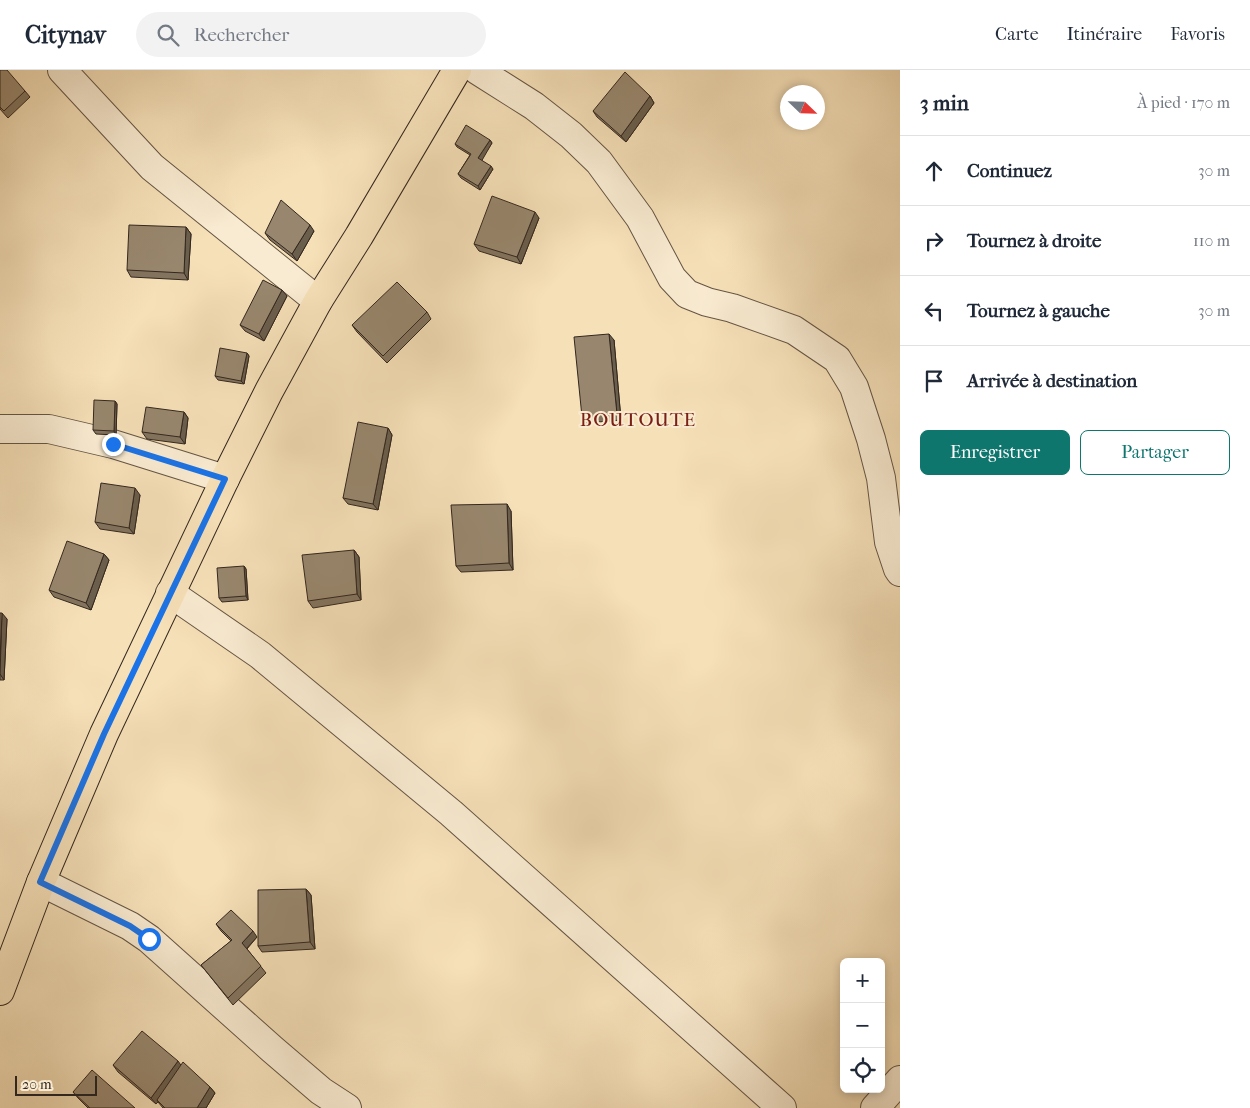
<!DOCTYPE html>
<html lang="fr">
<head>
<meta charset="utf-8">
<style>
  body { margin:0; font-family:"IM FELL French Canon",serif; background:#f2f2f3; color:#1f2937 }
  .controls { position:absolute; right:15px; bottom:15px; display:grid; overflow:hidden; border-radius:8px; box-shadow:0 2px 8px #0003 }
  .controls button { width:45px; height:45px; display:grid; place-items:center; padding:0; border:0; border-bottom:1px solid #e0e1e3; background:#fff; color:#1f2937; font:25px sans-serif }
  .compass { position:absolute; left:780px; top:15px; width:45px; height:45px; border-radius:50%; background:#fff; box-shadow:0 2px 8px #0003; rotate:113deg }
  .scale { position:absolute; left:15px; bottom:12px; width:82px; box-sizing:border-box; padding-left:5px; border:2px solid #33271e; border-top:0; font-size:14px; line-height:18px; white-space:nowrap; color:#33271e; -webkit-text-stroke:4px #f9ebd1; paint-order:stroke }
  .stop { position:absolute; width:15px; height:15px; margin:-11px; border:4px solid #1a73e8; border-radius:50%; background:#fff }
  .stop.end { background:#1a73e8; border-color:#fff; box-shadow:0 1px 5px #0008 }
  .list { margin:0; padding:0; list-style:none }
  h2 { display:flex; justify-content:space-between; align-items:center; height:65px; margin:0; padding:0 20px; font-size:21px }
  h2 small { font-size:16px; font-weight:400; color:#747a83 }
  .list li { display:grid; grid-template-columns:32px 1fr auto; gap:15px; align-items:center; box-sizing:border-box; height:70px; padding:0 20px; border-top:1px solid #e0e1e3 }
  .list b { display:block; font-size:19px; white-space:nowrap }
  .list em { font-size:16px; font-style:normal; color:#747a83 }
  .actions { display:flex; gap:10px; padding:15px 20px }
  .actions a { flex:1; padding:11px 0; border:1px solid #0f766e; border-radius:8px; text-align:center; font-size:18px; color:#0f766e }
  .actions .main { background:#0f766e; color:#fff }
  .icon { flex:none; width:28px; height:28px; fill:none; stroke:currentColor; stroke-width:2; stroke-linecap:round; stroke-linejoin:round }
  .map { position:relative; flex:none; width:900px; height:1038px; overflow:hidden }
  header { display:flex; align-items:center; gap:30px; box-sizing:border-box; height:70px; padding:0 25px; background:#fff; border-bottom:1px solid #e0e1e3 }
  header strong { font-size:24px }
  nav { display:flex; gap:28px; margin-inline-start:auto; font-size:18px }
  .search { width:350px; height:45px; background:#f2f2f3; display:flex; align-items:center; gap:12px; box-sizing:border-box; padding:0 18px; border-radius:28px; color:#747a83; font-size:19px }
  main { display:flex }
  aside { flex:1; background:#fff }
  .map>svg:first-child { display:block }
</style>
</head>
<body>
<header>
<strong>Citynav</strong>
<div class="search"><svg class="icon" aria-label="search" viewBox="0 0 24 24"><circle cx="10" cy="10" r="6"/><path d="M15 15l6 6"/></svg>Rechercher</div>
<nav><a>Carte</a><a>Itinéraire</a><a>Favoris</a></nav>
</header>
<main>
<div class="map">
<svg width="900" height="1038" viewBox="0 0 900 1038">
  <rect width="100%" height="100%" fill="#f6e0b8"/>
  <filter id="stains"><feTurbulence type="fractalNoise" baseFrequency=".004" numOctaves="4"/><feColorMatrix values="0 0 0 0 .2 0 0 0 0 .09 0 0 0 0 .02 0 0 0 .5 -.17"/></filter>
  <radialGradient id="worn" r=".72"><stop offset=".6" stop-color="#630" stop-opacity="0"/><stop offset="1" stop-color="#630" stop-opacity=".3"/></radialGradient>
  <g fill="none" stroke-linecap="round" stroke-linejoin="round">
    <!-- minor casing -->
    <g stroke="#645544" stroke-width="30">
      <path id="minor" d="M 62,0 L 152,97 L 318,231
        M 477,0 L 534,36 L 571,65 L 599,92 L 640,148 L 672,208 L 687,224 L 707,232 L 732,238 L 794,260 L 837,289 L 854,317 L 871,369 L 881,408 L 889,472 L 898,499 L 900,502
        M 0,359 L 49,359 L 113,374 L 225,409
        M 170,523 L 260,585 L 451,743 L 782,1038
        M 41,812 L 130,856 L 149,869 L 272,979 L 321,1021 L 347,1038
        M 875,1038 L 900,1010"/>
    </g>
    <!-- major casing -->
    <g stroke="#33271e" stroke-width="30">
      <path id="major" d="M 0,921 L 41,812 L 104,664 L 225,409 L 269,321 L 318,231 L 359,166 L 457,0"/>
    </g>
    <!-- minor -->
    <use href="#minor" stroke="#f9ebd1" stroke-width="28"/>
    <!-- major -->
    <use href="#major" stroke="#f6e0b8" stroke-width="28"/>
  </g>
  <!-- wall -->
  <path fill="#83745f" stroke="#33271e" d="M 0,0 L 25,21 L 30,27 L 8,48 L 0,39 Z
    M 650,26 L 654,33 L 626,72 L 597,47 L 593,41 Z
    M 490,70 L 492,73 L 481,90 L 493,99 L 480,120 L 461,108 L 458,104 L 470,85 L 457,77 L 455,74 Z
    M 539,148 L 521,194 L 479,181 L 474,174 Z
    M 186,157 L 191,164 L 188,210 L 131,207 L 127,200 Z
    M 314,161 L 297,191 L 270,170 L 265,163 Z
    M 287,226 L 264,271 L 245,261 L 240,255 Z
    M 427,242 L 431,249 L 387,293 L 357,262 L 352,255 Z
    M 614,270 L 621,350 L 586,353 L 582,347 Z
    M 247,283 L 249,286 L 244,314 L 218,310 L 215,306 Z
    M 115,331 L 117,334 L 116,365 L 96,364 L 93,360 Z
    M 184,342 L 188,348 L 185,374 L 147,369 L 142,362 Z
    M 388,358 L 392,365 L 378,440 L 348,434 L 343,428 Z
    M 140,425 L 134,464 L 100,459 L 95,452 Z
    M 511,441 L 513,500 L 461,502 L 456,496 Z
    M 354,480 L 359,487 L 361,530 L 313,538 L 308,531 Z
    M 104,484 L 109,490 L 91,540 L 54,527 L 49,520 Z
    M 244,496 L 246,499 L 248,530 L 222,532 L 219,528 Z
    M 0,543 L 7,549 L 4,610 L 0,610 Z
    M 306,819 L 311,825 L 315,879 L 262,882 L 258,876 Z
    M 216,854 L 257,867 L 247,879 L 266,903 L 233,935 L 201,895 L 231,871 L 221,861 Z
    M 113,995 L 181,995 L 210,1017 L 215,1023 L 206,1038 L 163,1038 L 158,1032 L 156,1034 L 118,1002 Z
    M 73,1022 L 135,1038 L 88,1038 L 78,1028 Z"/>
  <!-- shaded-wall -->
  <path fill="#6a5e4d" stroke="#33271e" d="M 650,26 L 654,33 L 626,72 L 621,66 Z
    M 490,70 L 492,73 L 481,92 L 478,88 Z
    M 491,96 L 493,99 L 480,120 L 478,116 Z
    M 535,142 L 539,148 L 521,194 L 517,187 Z
    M 310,155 L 314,161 L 297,191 L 292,184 Z
    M 186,157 L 191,164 L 188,210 L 184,203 Z
    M 282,220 L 287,226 L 264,271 L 259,264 Z
    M 609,264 L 614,270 L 621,350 L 617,344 Z
    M 247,283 L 249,286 L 244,314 L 241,311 Z
    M 115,331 L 117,334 L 116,365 L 114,361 Z
    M 184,342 L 188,348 L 185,374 L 180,367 Z
    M 388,358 L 392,365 L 378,440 L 373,434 Z
    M 135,418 L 140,425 L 134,464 L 129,458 Z
    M 507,434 L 511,441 L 513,500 L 509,493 Z
    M 354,480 L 359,487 L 361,530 L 357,524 Z
    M 104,484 L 109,490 L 91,540 L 86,533 Z
    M 244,496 L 246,499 L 248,530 L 246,526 Z
    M 2,543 L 7,549 L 4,610 L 0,604 Z
    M 306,819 L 311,825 L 315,879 L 310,872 Z
    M 253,861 L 257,867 L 246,879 L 242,873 Z
    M 178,991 L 183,998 L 157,1030 L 158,1032 L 156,1034 L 151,1028 Z
    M 210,1017 L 215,1023 L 206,1038 L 197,1038 Z"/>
  <!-- building -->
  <path fill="#98876e" stroke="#33271e" d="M 0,0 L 7,0 L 25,21 L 4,41 L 0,37 Z
    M 625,2 L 650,26 L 621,66 L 593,41 Z
    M 466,55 L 490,70 L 478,88 L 491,96 L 478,116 L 458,104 L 471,84 L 455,74 Z
    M 492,126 L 535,142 L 517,187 L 474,174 Z
    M 281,130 L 310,155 L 292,184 L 265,163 Z
    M 129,155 L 186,157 L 184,203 L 127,200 Z
    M 263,210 L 282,220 L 259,264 L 240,255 Z
    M 397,212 L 427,242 L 383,286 L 352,255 Z
    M 609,264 L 617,344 L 582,347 L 574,267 Z
    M 220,278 L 247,283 L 241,311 L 215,306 Z
    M 94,330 L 115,331 L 114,361 L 93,360 Z
    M 146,337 L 184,342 L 180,367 L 142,362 Z
    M 358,352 L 388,358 L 373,434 L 343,428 Z
    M 101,413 L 135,418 L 129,458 L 95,452 Z
    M 507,434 L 509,493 L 456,496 L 451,435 Z
    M 67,471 L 104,484 L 86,533 L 49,520 Z
    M 354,480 L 357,524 L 308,531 L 302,485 Z
    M 244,496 L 246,526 L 219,528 L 217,498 Z
    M 0,543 L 2,543 L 0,591 Z
    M 306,819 L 310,872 L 258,876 L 258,820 Z
    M 231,840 L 253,861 L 242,873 L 261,896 L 228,928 L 201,895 L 232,870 L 216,854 Z
    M 142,961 L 178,991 L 151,1028 L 113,995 Z
    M 183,992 L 210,1017 L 197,1038 L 165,1038 L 157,1030 Z
    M 92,1000 L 135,1038 L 90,1038 L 73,1022 Z"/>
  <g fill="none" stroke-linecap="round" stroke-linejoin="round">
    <!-- route -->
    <path stroke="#1a73e8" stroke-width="6" d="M 113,374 L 225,409 L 104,664 L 40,812 L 130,856 L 149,869"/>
  </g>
  <g text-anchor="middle" stroke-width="4" stroke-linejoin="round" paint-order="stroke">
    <!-- quarter labels -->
    <g font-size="19" letter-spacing="1" fill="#7a1f14" stroke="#f9ebd1">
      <text x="638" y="356">BOUTOUTE</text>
    </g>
  </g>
  <rect width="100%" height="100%" filter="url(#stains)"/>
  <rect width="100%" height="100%" fill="url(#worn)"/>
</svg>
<div class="controls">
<button>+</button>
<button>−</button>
<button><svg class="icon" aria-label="locate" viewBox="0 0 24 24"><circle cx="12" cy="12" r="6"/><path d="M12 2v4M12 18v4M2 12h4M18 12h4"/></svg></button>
</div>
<svg class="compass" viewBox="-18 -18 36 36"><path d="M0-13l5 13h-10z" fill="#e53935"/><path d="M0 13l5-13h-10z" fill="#747a83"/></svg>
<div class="scale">20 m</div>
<div class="stop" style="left:149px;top:869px"></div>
<div class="stop end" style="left:113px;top:374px"></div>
</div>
<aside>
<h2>3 min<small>À pied · 170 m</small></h2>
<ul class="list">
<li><svg class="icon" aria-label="ahead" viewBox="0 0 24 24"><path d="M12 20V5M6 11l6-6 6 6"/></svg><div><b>Continuez</b></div><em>30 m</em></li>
<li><svg class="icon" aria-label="right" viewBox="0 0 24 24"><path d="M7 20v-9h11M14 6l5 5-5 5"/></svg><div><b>Tournez à droite</b></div><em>110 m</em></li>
<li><svg class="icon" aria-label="left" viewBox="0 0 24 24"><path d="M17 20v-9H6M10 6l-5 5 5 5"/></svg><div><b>Tournez à gauche</b></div><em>30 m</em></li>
<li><svg class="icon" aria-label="arrive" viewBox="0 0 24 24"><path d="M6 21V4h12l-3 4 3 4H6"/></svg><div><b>Arrivée à destination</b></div></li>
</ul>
<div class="actions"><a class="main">Enregistrer</a><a>Partager</a></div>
</aside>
</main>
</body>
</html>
